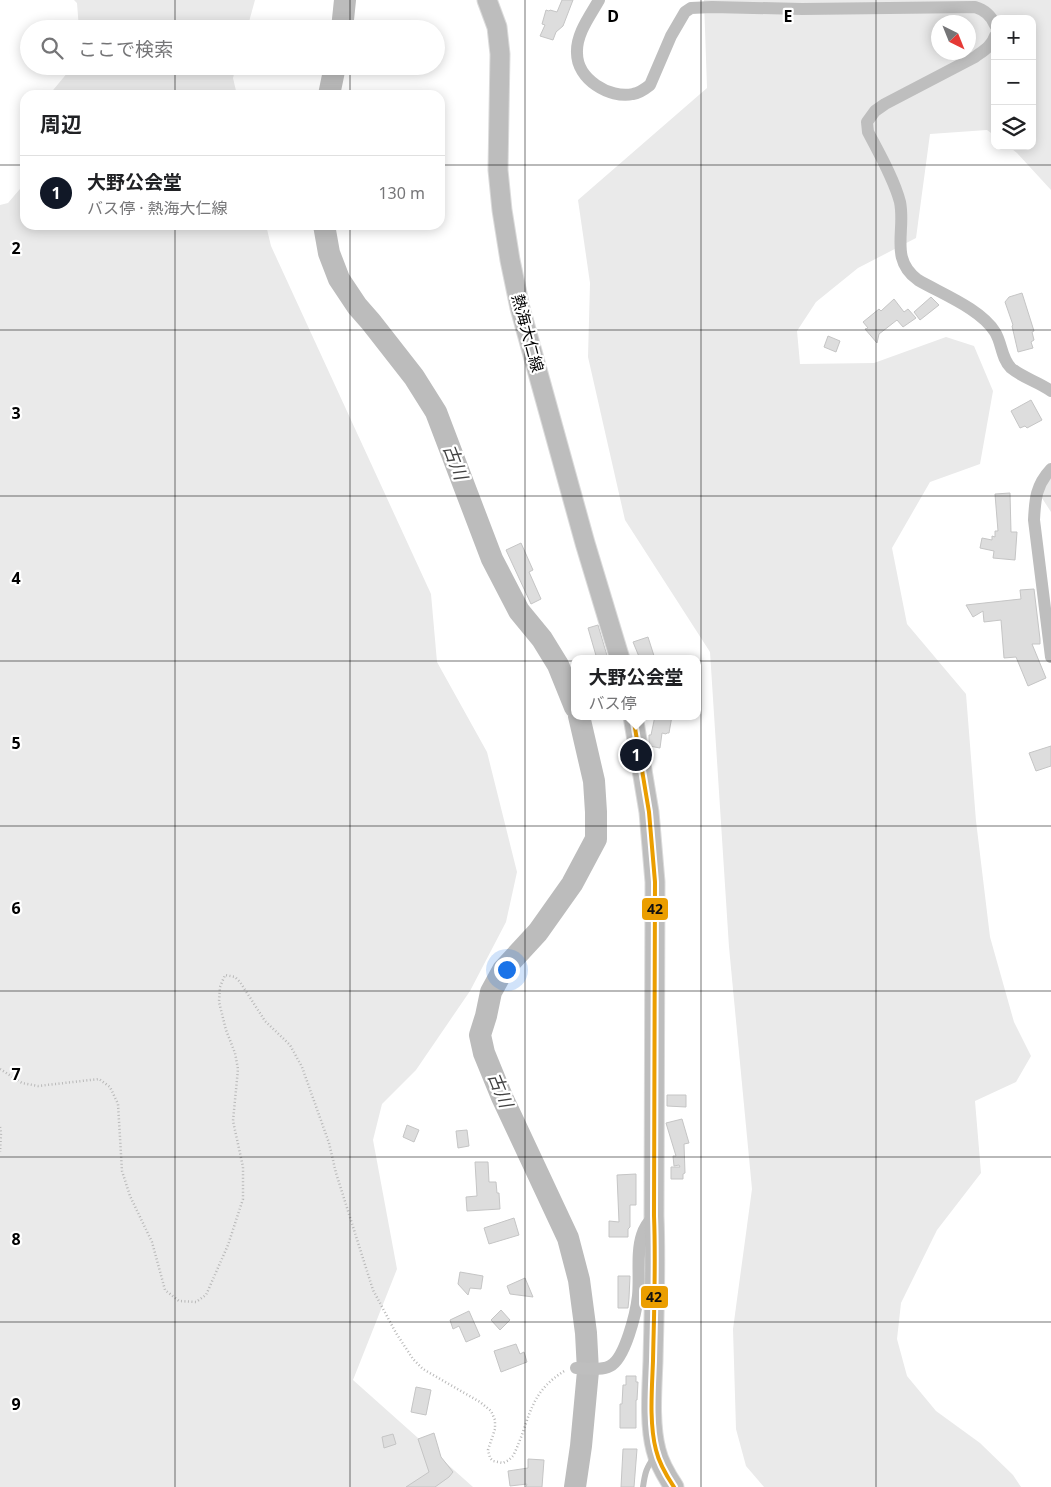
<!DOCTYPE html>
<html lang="ja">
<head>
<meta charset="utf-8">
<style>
  body { margin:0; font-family:"Noto Sans","Noto Sans JP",sans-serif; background:#f6f6f6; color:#202124 }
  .controls { position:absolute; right:15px; top:15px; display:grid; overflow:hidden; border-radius:10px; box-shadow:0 2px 12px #0003 }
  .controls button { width:45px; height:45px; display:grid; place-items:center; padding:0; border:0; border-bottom:1px solid #e0e0e0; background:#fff; color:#202124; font:25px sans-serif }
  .compass { position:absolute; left:931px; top:15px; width:45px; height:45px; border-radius:50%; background:#fff; box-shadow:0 2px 12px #0003; rotate:137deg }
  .you { position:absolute; left:506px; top:969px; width:18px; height:18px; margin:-12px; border:4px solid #fff; border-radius:50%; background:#1a73e8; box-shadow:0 0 0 8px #1a73e833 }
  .badge { display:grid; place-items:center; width:32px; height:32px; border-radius:50%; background:#111827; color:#fff; font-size:16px; font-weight:700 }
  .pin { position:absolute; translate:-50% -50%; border:2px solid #fff; box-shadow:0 1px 5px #0006 }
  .popup { position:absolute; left:571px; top:655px; width:130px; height:65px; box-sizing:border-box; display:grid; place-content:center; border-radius:10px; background:#fff; filter:drop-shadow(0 1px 4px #0005); font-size:16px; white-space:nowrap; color:#757577 }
  .popup b { font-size:19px; color:#202124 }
  .popup::after { content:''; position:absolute; left:50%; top:100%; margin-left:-10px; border:10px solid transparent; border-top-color:#fff }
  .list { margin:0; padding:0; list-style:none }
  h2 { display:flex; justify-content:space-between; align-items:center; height:65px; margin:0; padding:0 20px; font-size:21px }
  h2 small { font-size:16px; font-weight:400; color:#757577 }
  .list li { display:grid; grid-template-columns:32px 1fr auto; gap:15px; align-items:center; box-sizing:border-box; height:75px; padding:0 20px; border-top:1px solid #e0e0e0 }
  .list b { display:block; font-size:19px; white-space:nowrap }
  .list p { margin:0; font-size:16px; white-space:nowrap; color:#757577 }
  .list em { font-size:16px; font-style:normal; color:#757577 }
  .icon { flex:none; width:28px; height:28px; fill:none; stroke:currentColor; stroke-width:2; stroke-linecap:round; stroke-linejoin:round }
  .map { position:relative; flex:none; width:1051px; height:1487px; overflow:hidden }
  .search { position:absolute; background:#fff; box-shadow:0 2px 12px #0003; left:20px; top:20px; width:425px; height:55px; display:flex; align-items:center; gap:12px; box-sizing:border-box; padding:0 18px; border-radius:28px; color:#757577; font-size:19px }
  .panel { position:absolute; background:#fff; box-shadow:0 2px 12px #0003; left:20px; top:90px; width:425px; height:140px; border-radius:15px }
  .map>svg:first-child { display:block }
</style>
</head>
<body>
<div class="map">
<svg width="1051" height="1487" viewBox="0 0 1051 1487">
  <rect width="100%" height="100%" fill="#fff"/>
  <!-- green -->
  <path fill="#eaeaea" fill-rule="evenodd" d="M 74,0 L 255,0 L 247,29 L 79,29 L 77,3 Z
    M 704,0 L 1051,0 L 1051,190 L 1017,153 L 1008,146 L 1032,146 L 1032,19 L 995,19 L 995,136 L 987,130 L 930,134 L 916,238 L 858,268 L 816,302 L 797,331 L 800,364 L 874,363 L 946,337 L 974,346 L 993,391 L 980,464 L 930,482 L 892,548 L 907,624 L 966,694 L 976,821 L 990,937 L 1014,1022 L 1031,1056 L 1016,1082 L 975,1101 L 981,1173 L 937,1230 L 901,1303 L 897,1339 L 907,1376 L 936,1411 L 980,1443 L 1013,1475 L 1021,1487 L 764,1487 L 746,1466 L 736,1429 L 733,1329 L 752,1189 L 729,947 L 710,652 L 625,520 L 588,357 L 590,283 L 578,200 L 707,88 ZM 938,22 L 968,22 L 968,52 L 938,52 Z
    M 73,66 L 236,66 L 233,78 L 237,95 L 49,95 Z
    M 25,183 L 25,225 L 266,225 L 271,246 L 431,594 L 437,662 L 487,752 L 517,872 L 506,922 L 470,991 L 416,1070 L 382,1104 L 373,1140 L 397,1269 L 353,1380 L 473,1487 L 0,1487 L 0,205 L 8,203 Z
    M 1051,477 L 1051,512 L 1040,495 Z"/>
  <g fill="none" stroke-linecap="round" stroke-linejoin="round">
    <!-- river -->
    <path stroke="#bcbcbc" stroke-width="22" d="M 342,29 L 345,0
      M 329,95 L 335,66
      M 324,225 L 329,253 L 339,279 L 357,306 L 371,322 L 414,377 L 436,412 L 492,559 L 519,611 L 542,639 L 558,665 L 575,707
      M 575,1487 L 581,1446 L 588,1371 L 586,1333 L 579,1280 L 568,1238 L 502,1097 L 484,1053 L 480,1035 L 486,1016 L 491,992 L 503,970 L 538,932 L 572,884 L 596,839 L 596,812 L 594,781 L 579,716"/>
  </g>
  <!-- building -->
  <path fill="#ddd" stroke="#c5c5c5" d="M 562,0 L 573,0 L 563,26 L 556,32 L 553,40 L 540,36 L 545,25 L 542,24 L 546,10 L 549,11 L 550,10 L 557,12 Z
    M 1022,293 L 1034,331 L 1032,332 L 1034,340 L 1031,342 L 1033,348 L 1018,352 L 1012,326 L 1013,325 L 1005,302 L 1009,297 Z
    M 931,297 L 939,305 L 920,320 L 914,312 Z
    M 894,299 L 904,312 L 908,309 L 916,318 L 903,327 L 897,320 L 879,334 L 877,343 L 865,329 L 868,328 L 863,322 L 879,309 L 881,311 Z
    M 828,336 L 840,341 L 836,352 L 824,347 Z
    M 1031,400 L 1042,420 L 1027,428 L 1025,426 L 1020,428 L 1011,411 Z
    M 1010,493 L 1011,532 L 1017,532 L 1015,560 L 993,558 L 994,551 L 980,548 L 982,538 L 992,540 L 992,536 L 995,537 L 995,531 L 998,531 L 995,494 Z
    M 521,543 L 533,570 L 529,572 L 541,599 L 531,604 L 506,550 Z
    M 1034,589 L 1040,639 L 1040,644 L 1032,644 L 1046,678 L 1028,686 L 1016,657 L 1004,658 L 1001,620 L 984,622 L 983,611 L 973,617 L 966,605 L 1021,599 L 1020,590 Z
    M 598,625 L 608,659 L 597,659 L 588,628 Z
    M 648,637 L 655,659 L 640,659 L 633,642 Z
    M 655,716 L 672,716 L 669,733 L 667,733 L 666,734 L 662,733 L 660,748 L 649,746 L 649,735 L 651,735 Z
    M 1051,746 L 1051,766 L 1036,771 L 1029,753 Z
    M 667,1095 L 686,1095 L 686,1107 L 667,1106 Z
    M 682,1119 L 689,1143 L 684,1144 L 685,1173 L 683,1174 L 683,1179 L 671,1179 L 671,1167 L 680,1167 L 679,1165 L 674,1166 L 673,1156 L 676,1156 L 666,1123 Z
    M 407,1125 L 419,1130 L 414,1142 L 403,1137 Z
    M 467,1130 L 469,1146 L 458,1148 L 456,1131 Z
    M 475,1162 L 488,1162 L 489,1182 L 496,1182 L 497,1193 L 499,1193 L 500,1209 L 467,1211 L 466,1197 L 477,1196 Z
    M 636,1174 L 636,1205 L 630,1205 L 630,1227 L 628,1229 L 628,1237 L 609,1237 L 609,1221 L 619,1222 L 617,1175 Z
    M 514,1218 L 519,1235 L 489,1244 L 484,1228 Z
    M 460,1272 L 483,1276 L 481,1289 L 470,1288 L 468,1295 L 458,1284 Z
    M 618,1276 L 630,1276 L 629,1298 L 628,1308 L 618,1308 Z
    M 525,1278 L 533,1297 L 510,1294 L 507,1286 Z
    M 501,1310 L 510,1320 L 500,1330 L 491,1320 Z
    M 469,1311 L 480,1336 L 466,1342 L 459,1326 L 453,1329 L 450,1320 Z
    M 516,1344 L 520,1354 L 524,1352 L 527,1362 L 501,1372 L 494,1351 Z
    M 626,1376 L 636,1376 L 636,1382 L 638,1382 L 637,1400 L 636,1400 L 636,1428 L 620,1428 L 620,1404 L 622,1404 L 623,1385 L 626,1385 Z
    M 416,1387 L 431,1390 L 426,1415 L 411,1412 Z
    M 434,1433 L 441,1457 L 453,1472 L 449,1477 L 435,1487 L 406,1487 L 429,1472 L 418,1439 Z
    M 393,1434 L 396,1444 L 384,1448 L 382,1437 Z
    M 623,1449 L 637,1449 L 634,1487 L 621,1487 Z
    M 528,1459 L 544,1460 L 542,1487 L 526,1487 L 527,1484 L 510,1486 L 508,1471 L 528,1468 Z"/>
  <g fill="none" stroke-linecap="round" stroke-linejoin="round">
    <!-- primary casing -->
    <g stroke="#dbdbdb" stroke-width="21">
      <path id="primary" d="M 487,0 L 497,27 L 500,54 L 498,170 L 502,210 L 510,260 L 520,308 L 585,543 L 620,659
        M 633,716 L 649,812 L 655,882 L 654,1216 C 656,1264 654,1313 653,1361 C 652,1388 649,1424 656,1450 C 659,1463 666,1475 674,1487"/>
    </g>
    <!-- path -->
    <path stroke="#b8b8b8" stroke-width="2.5" stroke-dasharray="1 2.5" stroke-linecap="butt" d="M 0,1069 L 22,1083 L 38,1086 L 99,1079 L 110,1087 L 118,1104 L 122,1171 L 130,1196 L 152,1242 L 165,1290 L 179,1301 L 196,1302 L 206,1295 L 228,1245 L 243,1199 L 243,1167 L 233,1121 L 238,1069 L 235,1053 L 226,1030 L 219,1002 L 220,987 L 225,975 L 235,977 L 240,982 L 265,1021 L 290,1045 L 302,1067 L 329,1143 L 336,1173 L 373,1290 L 396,1333 L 413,1359 L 423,1369 L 480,1402 L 491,1411 L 495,1420 L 495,1429 L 488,1450 L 490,1458 L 493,1461 L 503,1463 L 509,1460 L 513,1456 C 531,1420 527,1393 566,1370
      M 0,1127 L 1,1133 L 0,1152"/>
    <!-- service -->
    <path stroke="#bebebe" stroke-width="6" d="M 643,1487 C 645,1473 646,1468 655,1456"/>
    <!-- minor -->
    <path stroke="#bebebe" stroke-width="12" d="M 599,0 C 590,16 576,34 577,53 C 577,79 609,99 633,94 C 639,93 645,89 650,85 L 671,36 L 685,12 L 691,8 L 712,7 L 802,9 L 975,7 C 985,10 991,15 995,25
      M 995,36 C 992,46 983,51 975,57 L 885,104 L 875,111 L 867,122 L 868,132 C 879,153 894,179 900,202 C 906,231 889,259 918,280 C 942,294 981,309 995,332 C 1002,343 1001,358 1011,368 C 1023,378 1039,382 1051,391
      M 1051,469 C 1036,485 1035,499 1034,520 L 1051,657
      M 576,1368 C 586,1368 601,1371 610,1366 C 625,1359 636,1313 638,1296 C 640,1277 636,1253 642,1235 C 644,1228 649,1221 654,1216"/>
    <!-- primary -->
    <use href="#primary" stroke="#bdbdbd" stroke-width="19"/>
    <!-- bus-1 casing -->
    <g stroke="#fff" stroke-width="8">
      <path id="bus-1" d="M 633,716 L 649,812 L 655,882 L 654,1216 C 656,1264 654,1313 653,1361 C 652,1388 649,1424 656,1450 C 659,1463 666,1475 674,1487"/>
    </g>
    <!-- bus-1 -->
    <use href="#bus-1" stroke="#eb9e00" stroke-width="4"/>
  </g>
  <!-- grid -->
  <path fill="none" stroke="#000" stroke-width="1" stroke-opacity="0.55" d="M 175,0 L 175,29M 350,0 L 350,29M 525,0 L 525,1487M 701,0 L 701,1487M 876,0 L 876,1487M 175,66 L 175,95M 350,66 L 350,95M 0,165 L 25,165M 440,165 L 1051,165M 175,225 L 175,1487M 350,225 L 350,1487M 0,330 L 1051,330M 0,496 L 1051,496M 0,661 L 1051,661M 0,826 L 1051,826M 0,991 L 1051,991M 0,1157 L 1051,1157M 0,1322 L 1051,1322"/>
  <g text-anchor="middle" stroke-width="4.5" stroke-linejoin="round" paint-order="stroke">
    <!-- street labels -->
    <g font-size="16" fill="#000" stroke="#fff">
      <text transform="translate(528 333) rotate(75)" y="6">熱海大仁線</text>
    </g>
    <!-- water labels -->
    <g font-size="18" font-style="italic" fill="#414141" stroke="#fff">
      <text transform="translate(455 462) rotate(69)" y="6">古川</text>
      <text transform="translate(500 1090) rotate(68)" y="6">古川</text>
    </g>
  </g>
  <g font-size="16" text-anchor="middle" font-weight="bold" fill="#000" stroke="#fff" stroke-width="4.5" stroke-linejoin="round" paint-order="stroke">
    <text x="613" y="22">D</text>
    <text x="788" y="22">E</text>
    <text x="16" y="254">2</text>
    <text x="16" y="419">3</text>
    <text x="16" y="584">4</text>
    <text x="16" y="749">5</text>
    <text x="16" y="914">6</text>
    <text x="16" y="1080">7</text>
    <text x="16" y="1245">8</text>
    <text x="16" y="1410">9</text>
  </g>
  <g stroke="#fff" stroke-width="2">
    <rect x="641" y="897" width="28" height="24" rx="5" fill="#eb9e00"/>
    <rect x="640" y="1285" width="29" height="24" rx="5" fill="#eb9e00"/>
  </g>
  <g font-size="14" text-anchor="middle" font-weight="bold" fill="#111">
    <text x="655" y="914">42</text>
    <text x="654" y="1302">42</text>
  </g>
</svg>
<div class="controls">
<button>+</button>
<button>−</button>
<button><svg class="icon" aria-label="layers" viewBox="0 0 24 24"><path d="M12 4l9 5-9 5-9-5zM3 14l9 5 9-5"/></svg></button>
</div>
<svg class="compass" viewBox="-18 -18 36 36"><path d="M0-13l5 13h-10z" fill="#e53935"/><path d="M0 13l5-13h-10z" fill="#757577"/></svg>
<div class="you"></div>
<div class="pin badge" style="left:636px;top:755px">1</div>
<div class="popup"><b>大野公会堂</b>バス停</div>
<div class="search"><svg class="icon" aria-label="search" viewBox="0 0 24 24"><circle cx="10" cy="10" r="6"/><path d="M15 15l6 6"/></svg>ここで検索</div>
<section class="panel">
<h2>周辺<small></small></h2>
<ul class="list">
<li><span class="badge">1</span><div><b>大野公会堂</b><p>バス停 · 熱海大仁線</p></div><em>130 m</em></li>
</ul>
</section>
</div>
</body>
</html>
